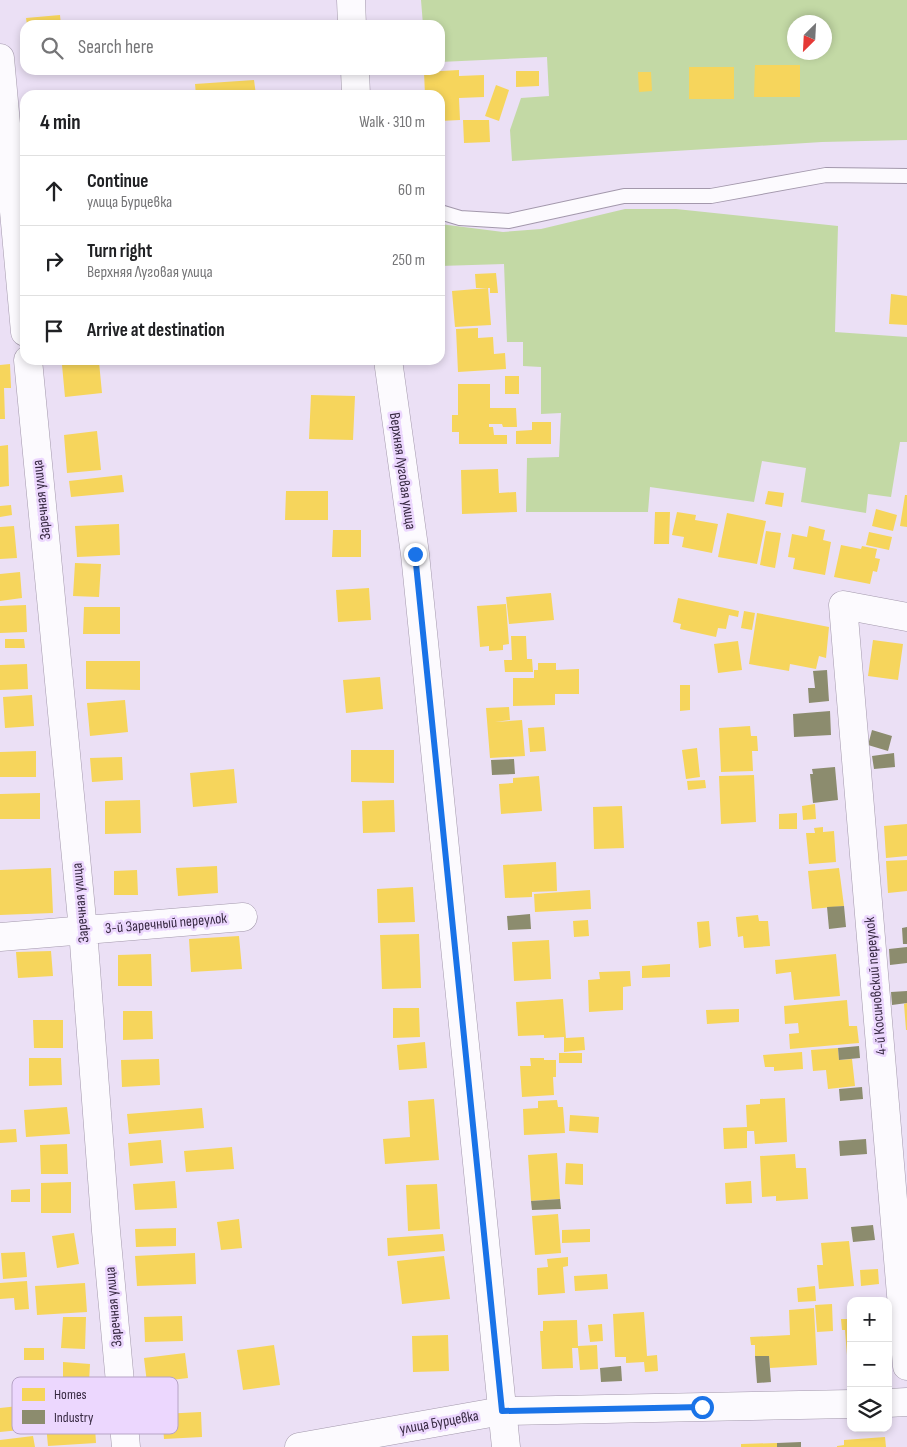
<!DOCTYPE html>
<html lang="en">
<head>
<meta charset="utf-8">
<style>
  body { margin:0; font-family:"Sofia Sans Condensed",sans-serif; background:#f2f2f2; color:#202124 }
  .controls { position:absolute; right:15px; bottom:15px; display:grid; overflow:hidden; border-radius:10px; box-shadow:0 2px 8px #0003 }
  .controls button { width:45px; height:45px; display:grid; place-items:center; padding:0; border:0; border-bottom:1px solid #e0e0e0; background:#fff; color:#202124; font:25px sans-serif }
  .compass { position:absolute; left:787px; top:15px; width:45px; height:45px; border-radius:50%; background:#fff; box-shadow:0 2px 8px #0003; rotate:204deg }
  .stop { position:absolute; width:15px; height:15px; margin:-11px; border:4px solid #1a73e8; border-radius:50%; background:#fff }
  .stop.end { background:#1a73e8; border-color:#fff; box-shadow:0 1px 5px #0008 }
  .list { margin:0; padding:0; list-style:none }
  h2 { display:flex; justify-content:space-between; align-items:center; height:65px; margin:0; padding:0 20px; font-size:21px }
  h2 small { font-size:16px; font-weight:400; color:#757577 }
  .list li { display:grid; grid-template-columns:32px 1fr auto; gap:15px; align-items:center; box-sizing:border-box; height:70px; padding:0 20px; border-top:1px solid #e0e0e0 }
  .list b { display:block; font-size:19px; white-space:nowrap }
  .list p { margin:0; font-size:16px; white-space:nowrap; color:#757577 }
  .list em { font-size:16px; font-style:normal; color:#757577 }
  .icon { flex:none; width:28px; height:28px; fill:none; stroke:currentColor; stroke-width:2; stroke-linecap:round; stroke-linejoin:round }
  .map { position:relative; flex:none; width:907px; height:1447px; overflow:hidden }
  .search { position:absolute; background:#fff; box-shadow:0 2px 8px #0003; left:20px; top:20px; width:425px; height:55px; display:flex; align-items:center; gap:12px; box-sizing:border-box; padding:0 18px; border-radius:15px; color:#757577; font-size:19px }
  .panel { position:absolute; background:#fff; box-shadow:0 2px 8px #0003; left:20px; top:90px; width:425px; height:275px; border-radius:15px }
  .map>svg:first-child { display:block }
</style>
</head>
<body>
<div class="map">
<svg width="907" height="1447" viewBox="0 0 907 1447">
  <rect width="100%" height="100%" fill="#ebe0f5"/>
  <!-- green -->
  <path fill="#c3d9a5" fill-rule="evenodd" d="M 421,0 L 907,0 L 907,140 L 822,142 L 512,161 L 510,130 L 521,98 L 549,96 L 547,57 L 440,62 L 440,25 L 423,25 ZM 794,22 L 824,22 L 824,52 L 794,52 Z
    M 625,209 L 676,209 L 838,226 L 835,332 L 907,337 L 907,442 L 900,442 L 891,497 L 868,494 L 866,513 L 801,502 L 806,468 L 762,461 L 754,502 L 650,487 L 648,512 L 526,512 L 527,458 L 559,457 L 561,413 L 541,414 L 541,367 L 523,366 L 523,342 L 507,342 L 504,264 L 440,266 L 440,224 L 503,232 L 541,229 Z"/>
  <!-- homes -->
  <path fill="#f6d55c" d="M 60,15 L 61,25 L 27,25 L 26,18 Z
    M 755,65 L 800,65 L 800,97 L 754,97 Z
    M 689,67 L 734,67 L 734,99 L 689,99 Z
    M 459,70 L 459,76 L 484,75 L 484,97 L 459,98 L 460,120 L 440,121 L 440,95 L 425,95 L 424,72 Z
    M 516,71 L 539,71 L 539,86 L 516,87 Z
    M 638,72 L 651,72 L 652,91 L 639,92 Z
    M 254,80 L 256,95 L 196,95 L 195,84 Z
    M 496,85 L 509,90 L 499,121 L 485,116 Z
    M 463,120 L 489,120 L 490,142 L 464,143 Z
    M 496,273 L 498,293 L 490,293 L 490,288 L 476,288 L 475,274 Z
    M 488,288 L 491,325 L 455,327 L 452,291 Z
    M 891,294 L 907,296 L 907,325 L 889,324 Z
    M 478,328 L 478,338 L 493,337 L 494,354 L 505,353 L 506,369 L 458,372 L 456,329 Z
    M 99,362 L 102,393 L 65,397 L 62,365 Z
    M 10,364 L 11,388 L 4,388 L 5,419 L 0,419 L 0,365 Z
    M 505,376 L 519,376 L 519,394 L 505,394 Z
    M 458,384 L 490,384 L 490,408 L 516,408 L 517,427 L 503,427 L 502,424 L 489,424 L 489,427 L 493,427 L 494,435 L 507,435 L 507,444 L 459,444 L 459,432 L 452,432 L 452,415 L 458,415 Z
    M 311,395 L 355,396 L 353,440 L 309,439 Z
    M 532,422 L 551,422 L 551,444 L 516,444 L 516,431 L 532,430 Z
    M 97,431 L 101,470 L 67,473 L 64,435 Z
    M 8,445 L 9,486 L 0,487 L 0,446 Z
    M 498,469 L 499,493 L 516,492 L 517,512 L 462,514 L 461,470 Z
    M 122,475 L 124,492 L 71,497 L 69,481 Z
    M 286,491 L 328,491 L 328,520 L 285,520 Z
    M 768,491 L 784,493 L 782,507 L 765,504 Z
    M 905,495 L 907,495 L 907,527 L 900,526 Z
    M 11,505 L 12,515 L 0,517 L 0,506 Z
    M 876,509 L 897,515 L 893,531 L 872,526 Z
    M 655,512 L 670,512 L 669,544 L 654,544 Z
    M 677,512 L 696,515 L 695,520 L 718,524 L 712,553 L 682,547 L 684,537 L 672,535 Z
    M 727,513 L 766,521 L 757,564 L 718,557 Z
    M 119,524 L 120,555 L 77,557 L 75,526 Z
    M 14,526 L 17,558 L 0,559 L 0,527 Z
    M 809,526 L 825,530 L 823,540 L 831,542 L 825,575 L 793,569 L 795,558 L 788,557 L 792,534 L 807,537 Z
    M 333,530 L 361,530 L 361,557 L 332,557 Z
    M 766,531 L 781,533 L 775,568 L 760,565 Z
    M 869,532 L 892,537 L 889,550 L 866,545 Z
    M 841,545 L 861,549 L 862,546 L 877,549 L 875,558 L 880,559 L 877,572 L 873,571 L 870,584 L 834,577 Z
    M 75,563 L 101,564 L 99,597 L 73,596 Z
    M 20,572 L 22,598 L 0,601 L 0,574 Z
    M 369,588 L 371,620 L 338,622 L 336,590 Z
    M 551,593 L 554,620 L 509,624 L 506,597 Z
    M 678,598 L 739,611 L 738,617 L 729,615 L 726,629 L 718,628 L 716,637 L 680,629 L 681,624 L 673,622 Z
    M 506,604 L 509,644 L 503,645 L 503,650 L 489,651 L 489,646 L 480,647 L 477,606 Z
    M 26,605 L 27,632 L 0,633 L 0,606 Z
    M 84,607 L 120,607 L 120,634 L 83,634 Z
    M 744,611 L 755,613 L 752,630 L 741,628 Z
    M 757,613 L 829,627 L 826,658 L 819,656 L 816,669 L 790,664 L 789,671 L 749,664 Z
    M 511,636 L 526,636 L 527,659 L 532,659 L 533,672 L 505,672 L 504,660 L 512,660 Z
    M 5,639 L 24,639 L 25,648 L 5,648 Z
    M 873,640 L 903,644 L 898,680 L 868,676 Z
    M 738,641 L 742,670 L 718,673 L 714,644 Z
    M 86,661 L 140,661 L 140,690 L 86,689 Z
    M 538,663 L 556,663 L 556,670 L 579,669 L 579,694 L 555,694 L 555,705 L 513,706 L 513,678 L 534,678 L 534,670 L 538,670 Z
    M 27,664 L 28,689 L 0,690 L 0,665 Z
    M 380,677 L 383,709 L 346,713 L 343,680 Z
    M 680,685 L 690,685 L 690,710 L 680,711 Z
    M 32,695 L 34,726 L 5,728 L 3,697 Z
    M 125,700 L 128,732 L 90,736 L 87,703 Z
    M 509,707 L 510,720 L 495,722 L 522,720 L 525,756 L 490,758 L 486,708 Z
    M 750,726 L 751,736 L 757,736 L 758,751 L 752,751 L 753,771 L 721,772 L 719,728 Z
    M 544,727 L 546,751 L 530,752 L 528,728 Z
    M 697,748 L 700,777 L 686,779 L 682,750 Z
    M 351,750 L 394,750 L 394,783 L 351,782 Z
    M 36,751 L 36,777 L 0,777 L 0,752 Z
    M 122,757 L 123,780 L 92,782 L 90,758 Z
    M 234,769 L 237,803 L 193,807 L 190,773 Z
    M 754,775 L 756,822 L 721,824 L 719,776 Z
    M 539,776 L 542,811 L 501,814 L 499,784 L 513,783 L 513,778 Z
    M 705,780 L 706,788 L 688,790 L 687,781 Z
    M 40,793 L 40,819 L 0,819 L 0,794 Z
    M 140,800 L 141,833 L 105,834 L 105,801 Z
    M 394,800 L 395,832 L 363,833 L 362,801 Z
    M 815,804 L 816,819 L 803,820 L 802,806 Z
    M 622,806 L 624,848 L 594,849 L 593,807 Z
    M 797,813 L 797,829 L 779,829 L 779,814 Z
    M 907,824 L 907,856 L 886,858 L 884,826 Z
    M 823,827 L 823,832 L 834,831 L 836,862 L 809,864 L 806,833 L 815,833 L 814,828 Z
    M 907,860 L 907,891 L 888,893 L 886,861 Z
    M 556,862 L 557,891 L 532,892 L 532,897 L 505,898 L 503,865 Z
    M 217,866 L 218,893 L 178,896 L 176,868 Z
    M 51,868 L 53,913 L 0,915 L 0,870 Z
    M 839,868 L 844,906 L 812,909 L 808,871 Z
    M 137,870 L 138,895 L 114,895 L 114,871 Z
    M 413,887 L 415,922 L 378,923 L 377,889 Z
    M 590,890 L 591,909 L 535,912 L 534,894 Z
    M 758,915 L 759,921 L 768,921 L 770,946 L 744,948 L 743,936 L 738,937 L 736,917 Z
    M 588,920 L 589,936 L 574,937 L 573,921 Z
    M 709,921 L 711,946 L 699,948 L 697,922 Z
    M 419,934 L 421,988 L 382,989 L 380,935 Z
    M 239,936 L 242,969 L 191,972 L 189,939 Z
    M 549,940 L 551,979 L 514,981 L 512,942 Z
    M 51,951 L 53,976 L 18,978 L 16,952 Z
    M 151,954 L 152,986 L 118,986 L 118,955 Z
    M 836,954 L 840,996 L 794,1000 L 791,972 L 776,974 L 775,960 Z
    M 670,964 L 670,977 L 642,978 L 642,966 Z
    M 630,971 L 631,986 L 623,987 L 623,1010 L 589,1012 L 588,980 L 600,979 L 599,972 Z
    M 563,999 L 566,1038 L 584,1037 L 585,1050 L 564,1052 L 564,1037 L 544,1038 L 544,1035 L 518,1036 L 516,1002 Z
    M 847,1000 L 849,1026 L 857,1026 L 859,1043 L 790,1049 L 789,1034 L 799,1033 L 798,1023 L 785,1024 L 784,1006 Z
    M 907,1003 L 907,1030 L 906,1030 L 904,1004 Z
    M 393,1008 L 419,1008 L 420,1037 L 393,1038 Z
    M 739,1009 L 739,1022 L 707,1024 L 706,1010 Z
    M 123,1011 L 152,1011 L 153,1039 L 123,1040 Z
    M 33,1020 L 63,1020 L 63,1048 L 34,1048 Z
    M 425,1042 L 427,1068 L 399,1070 L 397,1045 Z
    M 838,1048 L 839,1060 L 852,1059 L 855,1086 L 828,1089 L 826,1070 L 813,1071 L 811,1050 Z
    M 802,1052 L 803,1069 L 774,1071 L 774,1067 L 765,1067 L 763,1055 Z
    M 559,1053 L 582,1053 L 582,1063 L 559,1063 Z
    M 29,1058 L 61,1058 L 62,1085 L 29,1086 Z
    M 530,1058 L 544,1058 L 544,1060 L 556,1060 L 556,1077 L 553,1077 L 554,1095 L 522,1097 L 520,1066 L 531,1066 Z
    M 159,1059 L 160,1085 L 122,1087 L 121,1060 Z
    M 785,1098 L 787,1142 L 755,1144 L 754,1131 L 747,1131 L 747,1148 L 724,1149 L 723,1128 L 747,1127 L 746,1105 L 760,1104 L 760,1099 Z
    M 434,1099 L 439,1160 L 385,1164 L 383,1139 L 410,1137 L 408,1101 Z
    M 557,1100 L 558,1107 L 563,1107 L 565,1133 L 524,1135 L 523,1109 L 538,1108 L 538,1101 Z
    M 67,1107 L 70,1134 L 26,1137 L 24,1110 Z
    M 202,1108 L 204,1128 L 129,1134 L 127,1114 Z
    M 570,1115 L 599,1117 L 598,1133 L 569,1131 Z
    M 16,1129 L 17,1142 L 0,1143 L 0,1130 Z
    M 161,1140 L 163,1163 L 130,1166 L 128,1143 Z
    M 67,1144 L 68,1174 L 41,1174 L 40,1145 Z
    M 232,1147 L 234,1169 L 186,1172 L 184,1151 Z
    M 557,1153 L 560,1199 L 531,1201 L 528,1155 Z
    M 795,1154 L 796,1168 L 806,1168 L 808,1199 L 776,1201 L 776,1196 L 762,1197 L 760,1156 Z
    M 566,1163 L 583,1164 L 583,1185 L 565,1184 Z
    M 175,1181 L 177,1208 L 135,1210 L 133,1184 Z
    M 751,1181 L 752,1203 L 726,1204 L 725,1183 Z
    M 71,1182 L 71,1213 L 41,1213 L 41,1183 Z
    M 437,1184 L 440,1229 L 408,1231 L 406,1185 Z
    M 30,1189 L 30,1202 L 11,1202 L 11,1190 Z
    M 558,1214 L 561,1253 L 535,1255 L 532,1216 Z
    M 239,1219 L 242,1248 L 221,1250 L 217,1222 Z
    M 176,1228 L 176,1246 L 136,1247 L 135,1229 Z
    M 590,1229 L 590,1242 L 562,1243 L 562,1230 Z
    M 74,1233 L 79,1264 L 57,1268 L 52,1236 Z
    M 443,1234 L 445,1251 L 388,1256 L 387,1238 Z
    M 849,1241 L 854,1286 L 819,1289 L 817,1265 L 823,1265 L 821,1243 Z
    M 25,1252 L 27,1277 L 3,1279 L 1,1253 Z
    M 195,1253 L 196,1284 L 137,1286 L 135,1256 Z
    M 444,1256 L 450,1299 L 402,1304 L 397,1261 Z
    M 568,1257 L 568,1266 L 563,1267 L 565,1293 L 538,1295 L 537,1268 L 548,1267 L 547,1259 Z
    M 878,1269 L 879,1284 L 861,1286 L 860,1270 Z
    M 607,1274 L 608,1289 L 575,1291 L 574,1276 Z
    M 27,1281 L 29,1309 L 15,1310 L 14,1298 L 0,1299 L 0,1283 Z
    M 85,1283 L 87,1312 L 37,1315 L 35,1286 Z
    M 815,1286 L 816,1301 L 798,1302 L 797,1288 Z
    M 832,1304 L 833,1331 L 817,1332 L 815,1305 Z
    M 814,1308 L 817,1365 L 770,1368 L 769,1356 L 755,1356 L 755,1345 L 751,1345 L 750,1337 L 790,1335 L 789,1310 Z
    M 644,1312 L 647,1356 L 657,1355 L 658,1371 L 645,1372 L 644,1362 L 626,1363 L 626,1357 L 615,1357 L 613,1314 Z
    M 182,1316 L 183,1341 L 145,1342 L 144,1317 Z
    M 63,1317 L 86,1317 L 85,1349 L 61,1348 Z
    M 841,1319 L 850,1319 L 851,1368 L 848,1368 L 845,1330 L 842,1330 Z
    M 577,1320 L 578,1346 L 597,1345 L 598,1369 L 580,1370 L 578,1348 L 572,1348 L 573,1368 L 542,1369 L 540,1331 L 543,1331 L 543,1321 Z
    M 602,1324 L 603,1341 L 590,1342 L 588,1325 Z
    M 448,1335 L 449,1371 L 413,1372 L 412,1336 Z
    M 274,1345 L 280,1385 L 243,1390 L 237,1350 Z
    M 24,1348 L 44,1348 L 44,1360 L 24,1360 Z
    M 185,1353 L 188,1378 L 147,1383 L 144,1358 Z
    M 63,1362 L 90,1364 L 89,1382 L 63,1381 Z
    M 28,1405 L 30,1429 L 0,1432 L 0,1408 Z
    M 94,1411 L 96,1443 L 48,1446 L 45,1414 Z
    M 201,1412 L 202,1437 L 164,1439 L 162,1414 Z
    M 33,1436 L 35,1447 L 0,1447 L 0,1440 Z
    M 885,1437 L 886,1447 L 837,1447 L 837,1446 L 844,1445 L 844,1440 Z
    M 777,1443 L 777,1447 L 741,1447 L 741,1444 Z"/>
  <!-- industry -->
  <path fill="#8c8c6e" d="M 827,670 L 829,701 L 809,703 L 808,688 L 815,688 L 813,671 Z
    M 830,711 L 831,735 L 794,737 L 793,714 Z
    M 872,730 L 892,736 L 888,751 L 868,745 Z
    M 894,753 L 895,767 L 874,769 L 872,756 Z
    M 514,759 L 515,774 L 492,775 L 491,760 Z
    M 835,767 L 838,800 L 813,803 L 810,774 L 813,774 L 812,769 Z
    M 844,906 L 846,927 L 829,929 L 827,907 Z
    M 530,914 L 531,929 L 508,930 L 507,916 Z
    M 907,927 L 907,944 L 903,944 L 902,928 Z
    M 907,947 L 907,963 L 890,965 L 889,949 Z
    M 907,991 L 907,1003 L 892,1005 L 891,992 Z
    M 859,1046 L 860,1058 L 839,1060 L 838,1048 Z
    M 862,1087 L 863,1099 L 840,1101 L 839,1089 Z
    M 866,1139 L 867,1154 L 840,1156 L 839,1141 Z
    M 560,1199 L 561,1209 L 532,1210 L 531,1201 Z
    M 873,1225 L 875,1240 L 853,1242 L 851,1227 Z
    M 755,1356 L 769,1356 L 771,1382 L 757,1383 Z
    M 621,1366 L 622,1381 L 601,1382 L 600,1368 Z
    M 801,1442 L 801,1447 L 777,1447 L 777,1443 Z"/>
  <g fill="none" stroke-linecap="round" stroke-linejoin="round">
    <!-- lane casing -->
    <g stroke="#a398ac" stroke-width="16">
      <path id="lane" d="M 440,212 L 460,218 L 509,221 L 624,196 L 711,196 L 826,175 L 907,176"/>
    </g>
    <!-- street casing -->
    <g stroke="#a398ac" stroke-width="29">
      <path id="street" d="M 351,0 L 352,25
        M 0,58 L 25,332
        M 355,70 L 356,95
        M 28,360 L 83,930 L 106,1231 L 126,1447
        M 388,360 L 415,554 L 506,1447
        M 907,617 L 843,605 L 907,1366
        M 0,937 L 243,917"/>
    </g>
    <!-- secondary casing -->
    <g stroke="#a398ac" stroke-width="29">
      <path id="secondary" d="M 888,1403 L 907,1402
        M 299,1447 L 502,1411 L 851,1404"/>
    </g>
    <!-- lane -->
    <use href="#lane" stroke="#fcfafe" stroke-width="14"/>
    <!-- street -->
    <use href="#street" stroke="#fcfafe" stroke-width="28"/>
    <!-- secondary -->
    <use href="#secondary" stroke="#fcfafe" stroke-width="28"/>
  </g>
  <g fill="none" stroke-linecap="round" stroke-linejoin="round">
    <!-- route -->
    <path stroke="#1a73e8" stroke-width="6" d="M 415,554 L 502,1411 L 702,1407"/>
  </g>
  <g text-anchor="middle" stroke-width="5" stroke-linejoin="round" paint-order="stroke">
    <!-- street labels -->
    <g font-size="15" fill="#372942" stroke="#ecd7fe">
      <text transform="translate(403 471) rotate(82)" y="5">Верхняя Луговая улица</text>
      <text transform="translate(41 500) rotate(-96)" y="5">Заречная улица</text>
      <text transform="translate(80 903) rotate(-95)" y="5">Заречная улица</text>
      <text transform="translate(166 923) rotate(-5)" y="5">3-й Заречный переулок</text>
      <text transform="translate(875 986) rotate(-95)" y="5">4-й Косиновский переулок</text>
      <text transform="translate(113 1307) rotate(-95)" y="5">Заречная улица</text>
      <text transform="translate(439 1422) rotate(-10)" y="5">улица Бурцевка</text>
    </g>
  </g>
  <!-- legend -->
  <rect x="12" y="1377" width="166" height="57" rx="8" fill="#ecd7fe" stroke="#b6a3c6" stroke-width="1"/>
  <rect x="22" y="1388" width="23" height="13" fill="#f6d55c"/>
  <rect x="22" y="1410" width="23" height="14" fill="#8c8c6e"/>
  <g font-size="14" fill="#372942">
    <text x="54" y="1399">Homes</text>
    <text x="54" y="1422">Industry</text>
  </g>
</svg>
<div class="controls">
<button>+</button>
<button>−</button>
<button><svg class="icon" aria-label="layers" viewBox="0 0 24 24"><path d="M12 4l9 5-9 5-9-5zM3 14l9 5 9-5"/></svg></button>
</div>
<svg class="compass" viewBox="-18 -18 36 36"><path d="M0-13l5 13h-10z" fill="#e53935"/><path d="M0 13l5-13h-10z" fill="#757577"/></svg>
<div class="stop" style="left:702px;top:1407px"></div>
<div class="stop end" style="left:415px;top:554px"></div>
<div class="search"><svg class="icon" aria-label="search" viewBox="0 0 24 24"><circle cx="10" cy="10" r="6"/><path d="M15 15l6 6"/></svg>Search here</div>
<section class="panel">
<h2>4 min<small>Walk · 310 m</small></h2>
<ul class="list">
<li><svg class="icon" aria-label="ahead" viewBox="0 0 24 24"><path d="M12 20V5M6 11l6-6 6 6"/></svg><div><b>Continue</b><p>улица Бурцевка</p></div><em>60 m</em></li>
<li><svg class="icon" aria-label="right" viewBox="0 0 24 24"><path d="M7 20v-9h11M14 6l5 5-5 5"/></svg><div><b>Turn right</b><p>Верхняя Луговая улица</p></div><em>250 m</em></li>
<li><svg class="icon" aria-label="arrive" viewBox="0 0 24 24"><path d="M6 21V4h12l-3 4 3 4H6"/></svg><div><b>Arrive at destination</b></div></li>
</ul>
</section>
</div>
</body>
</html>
